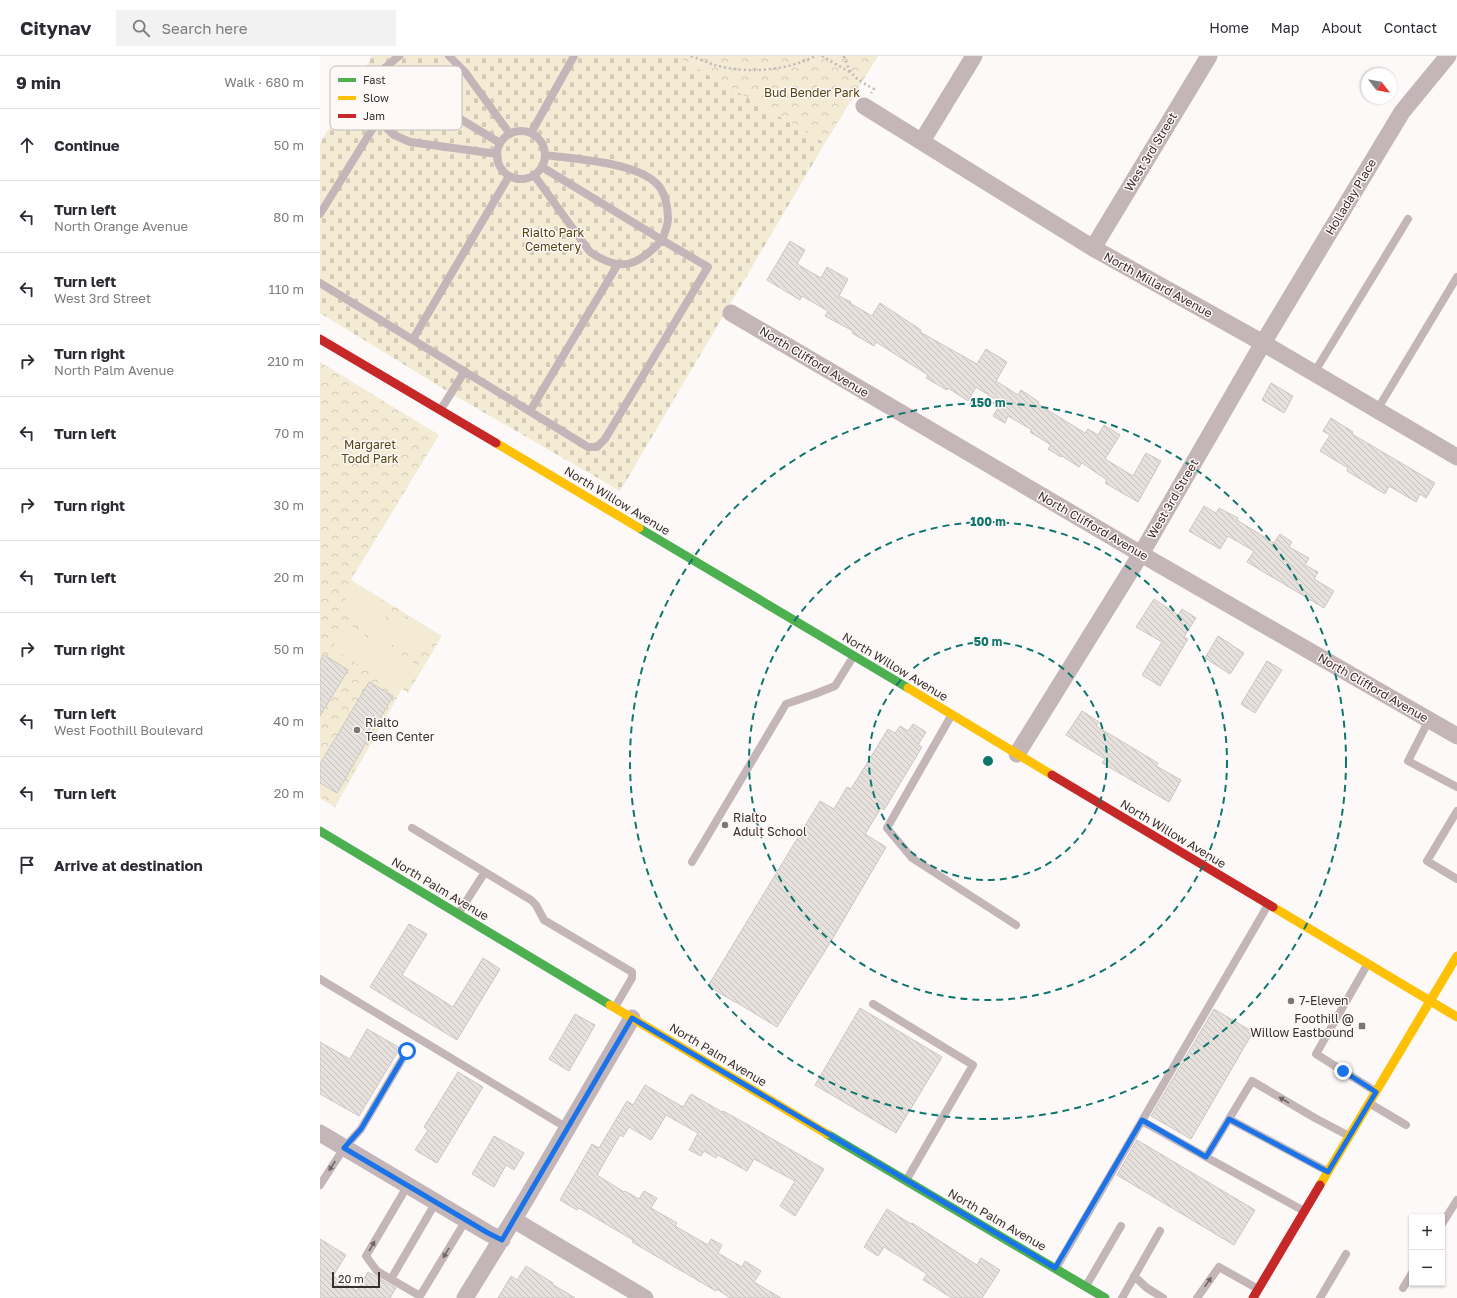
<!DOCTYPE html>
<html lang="en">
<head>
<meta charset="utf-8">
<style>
  body { margin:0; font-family:"Golos Text",sans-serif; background:#f2f2f3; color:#2b2b33 }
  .controls { position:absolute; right:12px; bottom:12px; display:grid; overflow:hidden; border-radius:0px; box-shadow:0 1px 3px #0004 }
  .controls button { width:36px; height:36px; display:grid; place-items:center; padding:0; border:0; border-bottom:1px solid #e1e1e2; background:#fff; color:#2b2b33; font:20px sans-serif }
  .compass { position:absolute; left:1041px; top:12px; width:36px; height:36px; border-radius:50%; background:#fff; box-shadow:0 1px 3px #0004; rotate:121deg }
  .scale { position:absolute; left:12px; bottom:10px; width:48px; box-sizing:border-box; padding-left:4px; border:2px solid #3a2f2c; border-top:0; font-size:11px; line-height:14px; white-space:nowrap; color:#3a2f2c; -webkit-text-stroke:3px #fef8f7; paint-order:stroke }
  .stop { position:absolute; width:12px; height:12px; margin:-9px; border:3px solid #1a73e8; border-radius:50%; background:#fff }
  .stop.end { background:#1a73e8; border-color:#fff; box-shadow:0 1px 4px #0008 }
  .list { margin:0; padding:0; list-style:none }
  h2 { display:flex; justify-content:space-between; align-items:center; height:52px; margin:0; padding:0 16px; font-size:17px }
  h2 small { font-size:13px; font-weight:400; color:#7c7c81 }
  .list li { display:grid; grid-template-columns:26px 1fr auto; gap:12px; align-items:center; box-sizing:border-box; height:72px; padding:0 16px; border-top:1px solid #e1e1e2 }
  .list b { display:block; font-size:15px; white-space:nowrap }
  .list p { margin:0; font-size:13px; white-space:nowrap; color:#7c7c81 }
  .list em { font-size:13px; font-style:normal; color:#7c7c81 }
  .icon { flex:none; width:22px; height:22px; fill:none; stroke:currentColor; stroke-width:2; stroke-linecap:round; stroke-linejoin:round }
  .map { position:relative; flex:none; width:1137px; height:1242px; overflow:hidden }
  header { display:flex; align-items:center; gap:24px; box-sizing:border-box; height:56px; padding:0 20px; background:#fff; border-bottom:1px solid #e1e1e2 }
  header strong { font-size:19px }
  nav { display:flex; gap:22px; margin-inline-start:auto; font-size:14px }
  .search { width:280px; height:36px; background:#f2f2f3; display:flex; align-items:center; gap:10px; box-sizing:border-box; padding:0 14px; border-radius:0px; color:#7c7c81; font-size:15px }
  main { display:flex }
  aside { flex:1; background:#fff }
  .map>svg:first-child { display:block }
</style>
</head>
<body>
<header>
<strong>Citynav</strong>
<div class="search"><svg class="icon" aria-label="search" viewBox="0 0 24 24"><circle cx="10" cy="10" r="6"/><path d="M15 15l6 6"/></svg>Search here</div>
<nav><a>Home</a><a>Map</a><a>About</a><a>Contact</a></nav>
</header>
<main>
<aside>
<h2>9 min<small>Walk · 680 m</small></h2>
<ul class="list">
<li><svg class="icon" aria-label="ahead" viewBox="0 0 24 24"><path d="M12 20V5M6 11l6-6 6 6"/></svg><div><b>Continue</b></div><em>50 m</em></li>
<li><svg class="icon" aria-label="left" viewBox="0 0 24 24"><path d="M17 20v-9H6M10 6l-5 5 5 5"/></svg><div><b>Turn left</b><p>North Orange Avenue</p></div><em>80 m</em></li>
<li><svg class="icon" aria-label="left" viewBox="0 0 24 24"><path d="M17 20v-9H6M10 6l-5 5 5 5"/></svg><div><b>Turn left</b><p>West 3rd Street</p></div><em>110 m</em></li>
<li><svg class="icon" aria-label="right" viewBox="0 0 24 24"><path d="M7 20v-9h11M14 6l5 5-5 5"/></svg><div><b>Turn right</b><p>North Palm Avenue</p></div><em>210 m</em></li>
<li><svg class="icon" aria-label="left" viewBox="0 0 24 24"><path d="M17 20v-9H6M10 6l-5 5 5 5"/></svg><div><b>Turn left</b></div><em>70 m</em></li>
<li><svg class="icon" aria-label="right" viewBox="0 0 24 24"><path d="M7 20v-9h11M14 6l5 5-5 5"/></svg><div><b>Turn right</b></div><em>30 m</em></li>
<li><svg class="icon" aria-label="left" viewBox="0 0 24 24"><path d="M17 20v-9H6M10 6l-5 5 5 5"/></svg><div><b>Turn left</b></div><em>20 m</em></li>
<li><svg class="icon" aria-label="right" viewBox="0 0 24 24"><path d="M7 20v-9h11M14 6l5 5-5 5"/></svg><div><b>Turn right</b></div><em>50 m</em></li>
<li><svg class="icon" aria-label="left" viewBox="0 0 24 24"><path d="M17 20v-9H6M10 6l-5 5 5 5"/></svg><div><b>Turn left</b><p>West Foothill Boulevard</p></div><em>40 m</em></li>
<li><svg class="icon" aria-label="left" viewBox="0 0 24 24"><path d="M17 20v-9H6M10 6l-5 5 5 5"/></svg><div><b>Turn left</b></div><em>20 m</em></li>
<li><svg class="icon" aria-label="arrive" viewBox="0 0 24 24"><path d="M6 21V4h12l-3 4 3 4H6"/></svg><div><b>Arrive at destination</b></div></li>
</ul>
</aside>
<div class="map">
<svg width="1137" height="1242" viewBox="0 0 1137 1242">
  <defs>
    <pattern id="cemetery-stones" width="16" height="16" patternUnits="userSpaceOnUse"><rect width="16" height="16" fill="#f3ebd4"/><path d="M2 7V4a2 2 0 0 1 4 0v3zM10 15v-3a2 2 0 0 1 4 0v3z" fill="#d1cab6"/></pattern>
    <pattern id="park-crowns" width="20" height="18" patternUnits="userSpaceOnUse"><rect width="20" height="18" fill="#f3ebd4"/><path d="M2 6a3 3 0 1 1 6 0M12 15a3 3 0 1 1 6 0" fill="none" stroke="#d1cab6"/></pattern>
    <pattern id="building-back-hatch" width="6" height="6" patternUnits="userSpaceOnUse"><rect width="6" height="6" fill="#e7e1dd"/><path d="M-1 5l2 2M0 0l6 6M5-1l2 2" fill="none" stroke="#c7c1be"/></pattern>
  </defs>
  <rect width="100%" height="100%" fill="#fdf9f8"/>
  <!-- cemetery -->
  <path fill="url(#cemetery-stones)" d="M 52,0 L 356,0 L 505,87 L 300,435 L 132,338 L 0,257 L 0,87 Z"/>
  <!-- park -->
  <path fill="url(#park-crowns)" d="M 356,0 L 558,0 L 505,87 Z
    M 0,306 L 119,379 L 31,524 L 122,580 L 88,637 L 82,633 L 15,751 L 0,742 Z"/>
  <!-- pitch -->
  <path fill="#f3ebd4" d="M 33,531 L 71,553 L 56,577 L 18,555 Z
    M 75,555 L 112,578 L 97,603 L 59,581 Z
    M 27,567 L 45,578 L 30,603 L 12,592 Z
    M 49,580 L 94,607 L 79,633 L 34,606 Z"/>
  <!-- building -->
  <path fill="url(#building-back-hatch)" stroke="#cdc7c3" d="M 470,185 L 485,194 L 477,208 L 501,222 L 507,211 L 528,223 L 519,240 L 531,246 L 530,247 L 552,260 L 560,247 L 601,274 L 600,276 L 657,308 L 666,293 L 687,306 L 676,325 L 698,339 L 701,334 L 719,346 L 718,348 L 765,377 L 768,373 L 778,379 L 784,369 L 800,379 L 785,403 L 813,420 L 826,397 L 841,405 L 818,446 L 785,427 L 787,424 L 762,407 L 759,411 L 742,400 L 741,401 L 728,393 L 731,389 L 710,376 L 712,374 L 688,360 L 685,367 L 673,360 L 681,347 L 656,331 L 648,345 L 628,332 L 627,334 L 606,322 L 608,319 L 556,286 L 554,290 L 532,277 L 533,275 L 505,260 L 508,255 L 482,240 L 480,244 L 447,224 Z
    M 951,327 L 973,340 L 964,357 L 942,344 Z
    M 1011,362 L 1033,376 L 1032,378 L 1115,427 L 1106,442 L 1100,438 L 1096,446 L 1069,430 L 1065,438 L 1027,415 L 1028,412 L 1000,395 L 1010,379 L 1003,375 Z
    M 884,450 L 896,457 L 899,452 L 918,462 L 917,464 L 954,487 L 960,478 L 972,486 L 969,491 L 989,502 L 985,509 L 998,516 L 994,523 L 1014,535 L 1004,552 L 927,506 L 934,495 L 908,480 L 900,493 L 869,475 Z
    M 834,543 L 858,559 L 862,553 L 876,562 L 864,581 L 868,583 L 840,630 L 822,619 L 842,586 L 816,571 Z
    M 898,580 L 924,597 L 910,618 L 885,602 Z
    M 4,599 L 28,614 L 0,660 L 0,605 Z
    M 947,605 L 962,614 L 935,657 L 921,648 Z
    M 49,626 L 73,640 L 17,737 L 0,727 L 0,708 Z
    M 762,655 L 779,666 L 776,670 L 838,707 L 836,710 L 861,724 L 849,746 L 782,707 L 785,703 L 746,679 Z
    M 593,668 L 606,676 L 598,689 L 602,691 L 564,754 L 561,752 L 545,778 L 566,791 L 510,887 L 457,971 L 416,946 L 415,946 L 388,930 L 500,745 L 514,753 L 527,731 L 531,733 L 568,673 L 575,677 L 580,670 L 588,675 Z
    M 89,868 L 107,878 L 82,919 L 133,951 L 163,902 L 180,913 L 137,984 L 50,931 Z
    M 540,952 L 622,1001 L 576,1077 L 495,1029 Z
    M 894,953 L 933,976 L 871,1083 L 831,1060 Z
    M 255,958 L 275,969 L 249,1015 L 229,1003 Z
    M 47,973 L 80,992 L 39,1060 L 0,1038 L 0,986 L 30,1003 Z
    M 138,1016 L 163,1031 L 117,1107 L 95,1094 L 108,1074 L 104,1071 Z
    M 325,1029 L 363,1051 L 371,1038 L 402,1056 L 403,1055 L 430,1070 L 504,1113 L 475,1160 L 460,1150 L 475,1125 L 434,1103 L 427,1115 L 398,1099 L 396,1102 L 384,1095 L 381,1100 L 369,1094 L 378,1077 L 346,1059 L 331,1084 L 309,1071 L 303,1081 L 300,1079 L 277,1119 L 304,1136 L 305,1135 L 319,1143 L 324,1135 L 337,1142 L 331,1152 L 357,1167 L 355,1170 L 388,1189 L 391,1183 L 402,1189 L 398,1197 L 422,1211 L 425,1205 L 441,1215 L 434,1226 L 461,1242 L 410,1242 L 397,1233 L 396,1235 L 312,1186 L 313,1184 L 259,1152 L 257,1154 L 240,1144 L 272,1088 L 279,1092 L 307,1045 L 313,1049 Z
    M 174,1080 L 204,1097 L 194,1114 L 186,1109 L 174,1131 L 152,1118 Z
    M 817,1084 L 935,1154 L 914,1189 L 797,1119 Z
    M 567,1153 L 591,1168 L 592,1167 L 657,1209 L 661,1202 L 680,1214 L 662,1242 L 632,1242 L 603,1224 L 607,1218 L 564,1191 L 558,1200 L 544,1191 Z
    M 0,1183 L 26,1199 L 13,1220 L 37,1235 L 48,1216 L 76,1232 L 70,1242 L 0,1242 Z
    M 206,1210 L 233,1227 L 232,1228 L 255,1242 L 178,1242 L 191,1220 L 197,1224 Z"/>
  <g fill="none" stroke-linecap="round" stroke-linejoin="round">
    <!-- path -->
    <path stroke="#c1b8b8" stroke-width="2.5" stroke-dasharray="2 3" stroke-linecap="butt" d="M 371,0 C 379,3 387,6 394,9 C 426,18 467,15 495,0
      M 502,0 L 531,17
      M 524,0 C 530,20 536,23 554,33 L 551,37"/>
    <!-- lane -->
    <path stroke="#c4b6b8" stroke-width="8" d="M 129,0 L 145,16 L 190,78
      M 61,15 L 180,87
      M 58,64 L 74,79 L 90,86 L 177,98
      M177 99a24 24 0 1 1 48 0a24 24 0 1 1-48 0Z
      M 211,77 L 254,0
      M 214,119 L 270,196 C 301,217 318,210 342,184 L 222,111
      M 0,158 L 58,64 L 54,44 L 61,15 L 79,0
      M 0,227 L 268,391 L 277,391 L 285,383 L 388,211 L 342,184 C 344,178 348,170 348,163 C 348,151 345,135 336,127 C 315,106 254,103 225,99
      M 93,283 L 189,120
      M 994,317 L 1088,163
      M 121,353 L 145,315
      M 1057,354 L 1137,221
      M 210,355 L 298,208
      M 631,660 L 567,772 L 592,802 L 696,869
      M 1109,664 L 1088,705 L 1137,731
      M 1137,755 L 1107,805 L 1137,823
      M 92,772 L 211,844 L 216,849 L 224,864 L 312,916 L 312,922 L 295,951
      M 372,806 L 466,648 L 495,638 L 515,630 L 533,601
      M 138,858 L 165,816
      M 1047,909 L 996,998 L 1055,1035
      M 0,923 L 247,1072
      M 553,948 L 653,1009 L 587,1123
      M 1049,1047 L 1086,1069
      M 909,1063 L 1007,1115
      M 822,1065 L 886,1101
      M 0,1129 L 24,1092 L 41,1073 L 87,995
      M 88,1129 L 46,1200 L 57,1215 L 100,1240 L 146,1164
      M 984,1155 L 886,1101 L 932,1025 L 995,1062 L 1029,1080
      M 1122,1168 L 1137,1144
      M 736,1212 L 948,849
      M 814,1220 L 827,1232 L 843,1242
      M 71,1223 L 116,1146
      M 766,1230 L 801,1170
      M 1083,1232 L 1092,1217
      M 802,1242 L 840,1175
      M 877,1242 L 899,1211 L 938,1233
      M 1000,1242 L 1026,1198"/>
    <!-- street -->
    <path stroke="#c4b6b8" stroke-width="17" d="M 544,50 L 773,192 L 943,287 L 1137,401
      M 602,85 L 654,0
      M 773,192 L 889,0
      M 411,257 L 821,498 L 1137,680
      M 697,698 L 821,498 L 943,287 L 1082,56 L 1128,0
      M 0,1077 L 168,1177 L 182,1184
      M 194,1164 L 325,1242
      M 145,1242 L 206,1143 L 312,962"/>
    <!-- fast -->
    <path stroke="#4caf50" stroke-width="9" d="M 319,472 L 588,632
      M 0,775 L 290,949
      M 507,1078 L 785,1242"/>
    <!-- slow -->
    <path stroke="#ffc107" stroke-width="9" d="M 176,387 L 319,472
      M 588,632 L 732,719
      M 953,851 L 1137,961
      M 290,949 L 507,1078
      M 1000,1129 L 1137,900"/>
    <!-- jam -->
    <path stroke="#c62828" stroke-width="9" d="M 0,283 L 176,387
      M 732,719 L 953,851
      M 933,1242 L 1000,1129"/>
  </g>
  <!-- one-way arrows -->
  <defs><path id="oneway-solid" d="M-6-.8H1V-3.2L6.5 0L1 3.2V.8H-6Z"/></defs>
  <g fill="#716564">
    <use href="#oneway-solid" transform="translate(964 1044) rotate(-149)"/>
    <use href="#oneway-solid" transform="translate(12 1110) rotate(123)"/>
    <use href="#oneway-solid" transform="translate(52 1190) rotate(-60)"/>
    <use href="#oneway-solid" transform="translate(126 1197) rotate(121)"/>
    <use href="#oneway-solid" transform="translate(888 1226) rotate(-55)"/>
  </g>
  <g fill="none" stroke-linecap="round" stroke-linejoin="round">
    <!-- route -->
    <path stroke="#1a73e8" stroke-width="5" d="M 87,995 L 41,1073 L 24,1092 L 168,1177 L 182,1184 L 312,962 L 735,1212 L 822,1064 L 886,1101 L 909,1063 L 1008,1116 L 1056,1036 L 1023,1015"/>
  </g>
  <!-- distance rings -->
  <g fill="none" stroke="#0f766e" stroke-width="2" stroke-dasharray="7 5">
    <circle cx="668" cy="705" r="119"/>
    <circle cx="668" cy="705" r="239"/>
    <circle cx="668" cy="705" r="358"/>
  </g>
  <!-- markers -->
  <g fill="#7e7673" stroke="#fef8f7" stroke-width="1.5">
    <circle cx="37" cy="674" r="4"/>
    <circle cx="405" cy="769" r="4"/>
    <circle cx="971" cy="945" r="4"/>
    <rect x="1038" y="966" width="8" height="8" rx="2"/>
  </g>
  <g text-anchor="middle" stroke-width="3" stroke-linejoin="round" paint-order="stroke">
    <!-- park labels -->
    <g font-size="12" fill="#554614" stroke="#fef8f7">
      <text x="492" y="41">Bud Bender Park</text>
      <text x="233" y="181">Rialto Park<tspan x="233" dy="14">Cemetery</tspan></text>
      <text x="50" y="393">Margaret<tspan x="50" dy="14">Todd Park</tspan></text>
    </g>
    <!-- street labels -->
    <g font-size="12" fill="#3a2f2c" stroke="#fef8f7">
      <text transform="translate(831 96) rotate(-59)" y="4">West 3rd Street</text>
      <text transform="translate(1031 141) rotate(-59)" y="4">Holladay Place</text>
      <text transform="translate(838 229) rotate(29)" y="4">North Millard Avenue</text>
      <text transform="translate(494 306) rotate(31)" y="4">North Clifford Avenue</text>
      <text transform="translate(853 443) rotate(-60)" y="4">West 3rd Street</text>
      <text transform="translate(297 445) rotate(31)" y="4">North Willow Avenue</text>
      <text transform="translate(773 470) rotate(30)" y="4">North Clifford Avenue</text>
      <text transform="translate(575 611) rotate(31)" y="4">North Willow Avenue</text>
      <text transform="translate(1053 632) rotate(30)" y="4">North Clifford Avenue</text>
      <text transform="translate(853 778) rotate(31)" y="4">North Willow Avenue</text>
      <text transform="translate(120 833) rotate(31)" y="4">North Palm Avenue</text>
      <text transform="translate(398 999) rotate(31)" y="4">North Palm Avenue</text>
      <text transform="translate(677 1164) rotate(30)" y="4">North Palm Avenue</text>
    </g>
    <!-- poi labels -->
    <g font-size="12" fill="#3a2f2c" stroke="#fef8f7" text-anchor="start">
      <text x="45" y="671">Rialto<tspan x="45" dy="14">Teen Center</tspan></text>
      <text x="413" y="766">Rialto<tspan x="413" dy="14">Adult School</tspan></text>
      <text x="979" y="949">7-Eleven</text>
      <text x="1034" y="967" text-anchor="end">Foothill @<tspan x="1034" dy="14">Willow Eastbound</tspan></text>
    </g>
  </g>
  <!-- legend -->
  <rect x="10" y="10" width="132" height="64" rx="6" fill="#fef8f7" stroke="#c3bcba" stroke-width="1"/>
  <rect x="18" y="22" width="18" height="4" fill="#4caf50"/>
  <rect x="18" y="40" width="18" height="4" fill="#ffc107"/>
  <rect x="18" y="58" width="18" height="4" fill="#c62828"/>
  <g font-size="11" fill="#3a2f2c">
    <text x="43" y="28">Fast</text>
    <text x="43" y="46">Slow</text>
    <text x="43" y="64">Jam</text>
  </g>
  <circle cx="668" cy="705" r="6" fill="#0f766e" stroke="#fef8f7" stroke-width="2"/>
  <g font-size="12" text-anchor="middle" font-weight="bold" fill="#0f766e" stroke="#fef8f7" stroke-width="3" stroke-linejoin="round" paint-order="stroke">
    <text x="668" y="351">150 m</text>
    <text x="668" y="470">100 m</text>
    <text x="668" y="590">50 m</text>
  </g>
</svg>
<div class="controls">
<button>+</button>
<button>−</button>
</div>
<svg class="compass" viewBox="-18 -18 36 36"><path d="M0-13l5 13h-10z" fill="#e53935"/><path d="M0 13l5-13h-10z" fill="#7c7c81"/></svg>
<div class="scale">20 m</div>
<div class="stop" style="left:87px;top:995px"></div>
<div class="stop end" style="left:1023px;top:1015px"></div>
</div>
</main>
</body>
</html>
